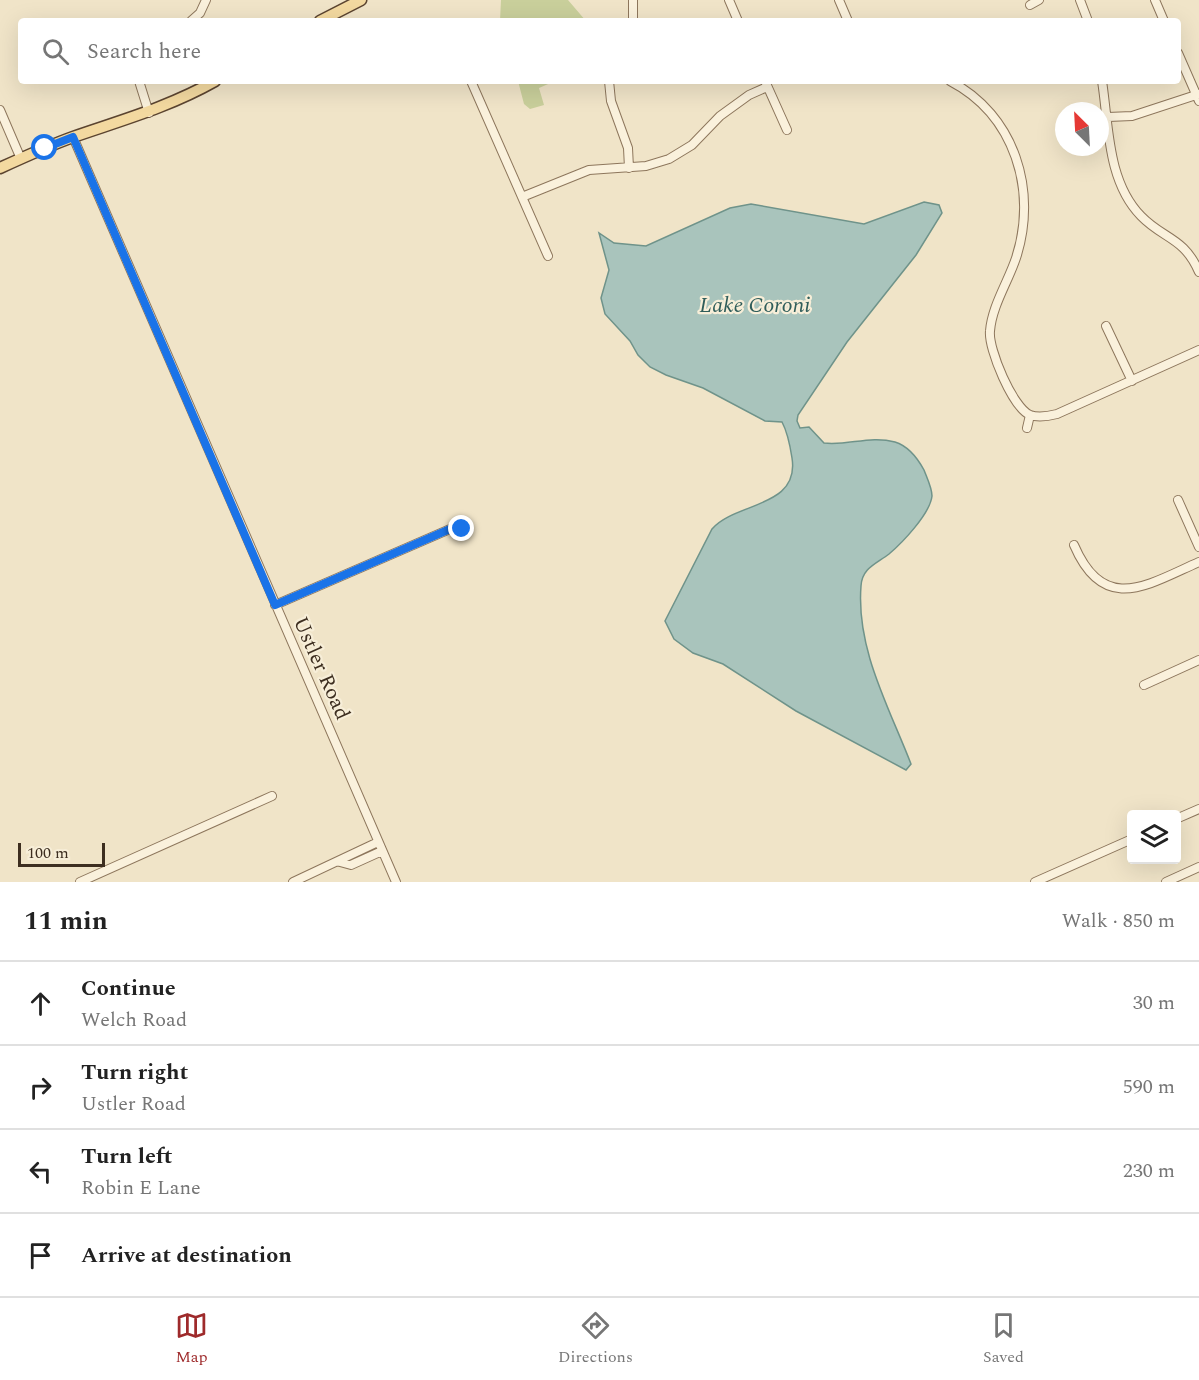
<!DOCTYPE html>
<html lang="en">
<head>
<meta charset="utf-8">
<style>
  body { margin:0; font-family:Spectral,serif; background:#f6f6f6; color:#222 }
  .controls { position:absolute; right:18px; bottom:18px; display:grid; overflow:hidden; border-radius:6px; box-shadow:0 6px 24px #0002 }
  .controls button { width:54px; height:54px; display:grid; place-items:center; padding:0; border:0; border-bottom:2px solid #e0e0e0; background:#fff; color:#222; font:30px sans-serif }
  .compass { position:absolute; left:1055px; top:102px; width:54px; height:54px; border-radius:50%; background:#fff; box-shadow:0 6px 24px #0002; rotate:336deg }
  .scale { position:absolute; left:18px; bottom:15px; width:87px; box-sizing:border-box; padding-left:6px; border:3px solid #3d2e20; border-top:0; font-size:16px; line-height:21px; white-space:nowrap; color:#3d2e20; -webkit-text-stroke:4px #f7eed8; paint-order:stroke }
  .stop { position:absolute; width:18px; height:18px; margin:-14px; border:4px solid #1a73e8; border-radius:50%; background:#fff }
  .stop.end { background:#1a73e8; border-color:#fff; box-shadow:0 2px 6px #0008 }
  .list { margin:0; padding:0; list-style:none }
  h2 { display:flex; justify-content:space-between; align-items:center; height:78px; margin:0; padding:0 24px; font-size:26px }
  h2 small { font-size:20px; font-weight:400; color:#767676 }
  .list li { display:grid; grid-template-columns:39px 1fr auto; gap:18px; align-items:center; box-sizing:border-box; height:84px; padding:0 24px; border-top:2px solid #e0e0e0 }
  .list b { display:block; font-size:22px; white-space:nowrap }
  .list p { margin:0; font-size:20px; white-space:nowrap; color:#767676 }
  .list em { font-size:20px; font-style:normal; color:#767676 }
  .icon { flex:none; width:33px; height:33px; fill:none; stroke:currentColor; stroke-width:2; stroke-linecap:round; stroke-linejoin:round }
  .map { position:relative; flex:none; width:1199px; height:882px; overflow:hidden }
  .search { position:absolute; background:#fff; box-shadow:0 6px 24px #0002; left:18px; right:18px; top:18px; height:66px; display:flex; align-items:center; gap:15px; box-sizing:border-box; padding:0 21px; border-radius:6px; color:#767676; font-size:22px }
  .sheet { height:414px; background:#fff }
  nav { display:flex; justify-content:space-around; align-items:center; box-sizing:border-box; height:84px; border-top:2px solid #e0e0e0; background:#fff; font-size:16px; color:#767676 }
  nav a { display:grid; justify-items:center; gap:3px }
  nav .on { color:#9e2a2b }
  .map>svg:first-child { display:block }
</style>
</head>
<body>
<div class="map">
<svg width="1199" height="882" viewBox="0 0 1199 882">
  <rect width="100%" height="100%" fill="#f0e4c8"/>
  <!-- green -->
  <path fill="#c9cf9b" d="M 501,0 L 568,0 L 586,21 L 500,21 Z
    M 518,81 L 555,81 L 539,88 L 544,105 L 530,109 L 524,104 Z"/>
  <!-- water -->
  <path fill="#a9c4bc" stroke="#6f938a" stroke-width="1.5" d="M 924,202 L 939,205 L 942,213 L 916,255 L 847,342 L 798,415 L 797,421 L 800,428 L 809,427 L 824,443 C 848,446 870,435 895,442 C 908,446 918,459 924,470 C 927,478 932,488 932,496 C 930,514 902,543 889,554 C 876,564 862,568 861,586 C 856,649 889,707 911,764 L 906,770 L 796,711 L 723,664 L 693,653 L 674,639 L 665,621 L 712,529 C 735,502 800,508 792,458 C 790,445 788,433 782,422 L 765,421 L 703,388 L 666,375 L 650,367 L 638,355 L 630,341 L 605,314 L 601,298 L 609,270 L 599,233 L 614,243 L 646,246 L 730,208 L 751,204 L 864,224 Z"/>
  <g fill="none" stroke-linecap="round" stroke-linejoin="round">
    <!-- minor casing -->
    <g stroke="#8d765c" stroke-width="10">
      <path id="minor" d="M 729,0 L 738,21
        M 839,0 L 848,21
        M 1080,0 L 1088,21
        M 1155,0 L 1164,21
        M 1030,5 L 1039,0
        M 191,21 L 200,13 L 206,0
        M 633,21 L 633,0
        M 1178,53 L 1199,101
        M 139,81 L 149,113
        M 471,81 L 548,256
        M 609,81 L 611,101 L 628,148 L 629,168
        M 765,81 L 787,130
        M 950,81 C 1015,115 1038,191 1016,258 C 1008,282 992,306 990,331 C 988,349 1013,408 1030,415 C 1039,418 1049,416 1057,414 L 1199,350
        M 1102,81 C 1109,126 1107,181 1141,216 C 1163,239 1184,237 1199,272
        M 0,110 L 21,159
        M 1108,117 L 1132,116 L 1199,94
        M 73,137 L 396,882
        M 522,197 L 589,170 L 646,166 L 669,159 L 692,145 L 720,116 L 749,95 L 767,87
        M 1106,326 L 1132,381
        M 1027,428 L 1030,415
        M 1178,500 L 1199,547
        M 1074,545 C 1104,615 1147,585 1199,562
        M 275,605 L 450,529 L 462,529
        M 1144,685 L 1199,660
        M 1176,819 L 1199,809
        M 340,862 L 351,865 L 382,851
        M 80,882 L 272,796
        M 293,882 L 378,842
        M 1035,882 L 1132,839
        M 1166,882 L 1199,867"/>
    </g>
    <!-- major casing -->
    <g stroke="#5b4430" stroke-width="13">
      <path id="major" d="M 320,21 L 361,0
        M 0,168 C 24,157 48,146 73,137 C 122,120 169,107 215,81"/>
    </g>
    <!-- minor -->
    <use href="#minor" stroke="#faf1dc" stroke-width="8"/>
    <!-- major -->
    <use href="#major" stroke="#f3d9a0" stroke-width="10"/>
  </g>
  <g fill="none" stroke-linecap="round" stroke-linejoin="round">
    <!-- route -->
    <path stroke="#1a73e8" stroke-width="8" d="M 45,148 L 73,137 L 275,605 L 450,529 L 462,529"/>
  </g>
  <g text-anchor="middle" stroke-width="4.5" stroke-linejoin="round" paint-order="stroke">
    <!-- street labels -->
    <g font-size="21" fill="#3d2e20" stroke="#f7eed8">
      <text transform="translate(322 668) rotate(66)" y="7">Ustler Road</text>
    </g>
    <!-- water labels -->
    <g font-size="22" font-style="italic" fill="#2f5d5a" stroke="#f7eed8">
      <text x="755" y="312">Lake Coroni</text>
    </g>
  </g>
</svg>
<div class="controls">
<button><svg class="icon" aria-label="layers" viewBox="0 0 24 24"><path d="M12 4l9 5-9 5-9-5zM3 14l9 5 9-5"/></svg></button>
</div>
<svg class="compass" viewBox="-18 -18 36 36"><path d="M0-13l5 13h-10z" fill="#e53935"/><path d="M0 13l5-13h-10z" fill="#767676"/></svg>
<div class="scale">100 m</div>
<div class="stop" style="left:45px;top:148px"></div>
<div class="stop end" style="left:462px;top:529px"></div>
<div class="search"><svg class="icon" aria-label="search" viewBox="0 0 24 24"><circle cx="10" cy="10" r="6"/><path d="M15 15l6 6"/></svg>Search here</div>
</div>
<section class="sheet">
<h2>11 min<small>Walk · 850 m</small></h2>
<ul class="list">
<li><svg class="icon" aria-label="ahead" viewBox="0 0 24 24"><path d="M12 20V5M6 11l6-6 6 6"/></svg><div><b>Continue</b><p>Welch Road</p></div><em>30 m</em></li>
<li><svg class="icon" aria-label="right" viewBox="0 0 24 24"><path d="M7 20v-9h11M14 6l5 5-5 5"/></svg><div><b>Turn right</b><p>Ustler Road</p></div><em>590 m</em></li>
<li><svg class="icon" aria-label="left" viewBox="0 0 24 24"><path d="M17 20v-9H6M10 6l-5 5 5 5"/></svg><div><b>Turn left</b><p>Robin E Lane</p></div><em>230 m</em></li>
<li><svg class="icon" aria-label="arrive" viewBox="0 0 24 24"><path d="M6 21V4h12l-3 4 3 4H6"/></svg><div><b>Arrive at destination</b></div></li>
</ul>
</section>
<nav>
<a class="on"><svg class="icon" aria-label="map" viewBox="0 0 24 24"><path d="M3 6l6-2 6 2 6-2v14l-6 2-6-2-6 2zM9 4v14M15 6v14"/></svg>Map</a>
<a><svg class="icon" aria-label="directions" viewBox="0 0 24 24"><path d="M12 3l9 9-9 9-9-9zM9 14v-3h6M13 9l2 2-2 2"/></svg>Directions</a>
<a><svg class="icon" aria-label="saved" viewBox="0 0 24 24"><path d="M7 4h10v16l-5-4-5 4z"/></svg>Saved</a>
</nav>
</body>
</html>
